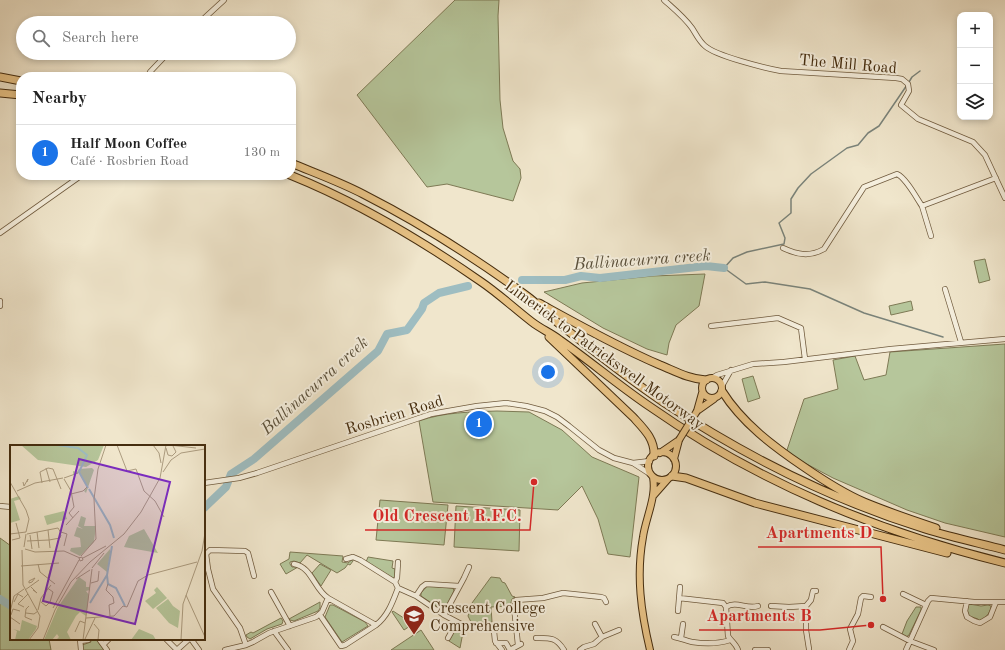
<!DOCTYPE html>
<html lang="en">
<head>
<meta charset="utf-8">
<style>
  body { margin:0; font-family:"Old Standard TT",serif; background:#f6f6f6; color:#222 }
  .controls { position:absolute; right:12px; top:12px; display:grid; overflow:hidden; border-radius:8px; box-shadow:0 2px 6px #0003 }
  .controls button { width:36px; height:36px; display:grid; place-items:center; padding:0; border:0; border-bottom:1px solid #e0e0e0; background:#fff; color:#222; font:20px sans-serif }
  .you { position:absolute; left:548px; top:372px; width:14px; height:14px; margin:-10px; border:3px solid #fff; border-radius:50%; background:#1a73e8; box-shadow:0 0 0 6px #1a73e833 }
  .badge { display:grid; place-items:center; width:26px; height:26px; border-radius:50%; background:#1a73e8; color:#fff; font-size:13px; font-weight:700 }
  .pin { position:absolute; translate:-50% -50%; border:2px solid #fff; box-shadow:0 1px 4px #0006 }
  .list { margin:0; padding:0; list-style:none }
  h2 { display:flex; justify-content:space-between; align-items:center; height:52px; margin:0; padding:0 16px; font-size:17px }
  h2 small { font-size:13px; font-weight:400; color:#767676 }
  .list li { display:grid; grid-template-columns:26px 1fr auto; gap:12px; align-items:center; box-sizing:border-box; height:56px; padding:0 16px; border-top:1px solid #e0e0e0 }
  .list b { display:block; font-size:15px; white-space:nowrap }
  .list p { margin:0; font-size:13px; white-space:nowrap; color:#767676 }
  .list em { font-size:13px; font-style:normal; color:#767676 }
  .icon { flex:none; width:22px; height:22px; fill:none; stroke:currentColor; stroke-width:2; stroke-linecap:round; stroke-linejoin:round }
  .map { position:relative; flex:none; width:1005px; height:650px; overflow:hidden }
  .search { position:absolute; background:#fff; box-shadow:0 2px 6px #0003; left:16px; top:16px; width:280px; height:44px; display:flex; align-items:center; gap:10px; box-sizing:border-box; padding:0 14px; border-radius:22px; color:#767676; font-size:15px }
  .panel { position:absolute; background:#fff; box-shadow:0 2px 6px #0003; left:16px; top:72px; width:280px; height:108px; border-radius:16px }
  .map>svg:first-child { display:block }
</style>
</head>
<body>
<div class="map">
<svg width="1005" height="650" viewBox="0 0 1005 650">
  <rect width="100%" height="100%" fill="#f0e6cc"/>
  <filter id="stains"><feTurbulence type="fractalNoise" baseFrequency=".005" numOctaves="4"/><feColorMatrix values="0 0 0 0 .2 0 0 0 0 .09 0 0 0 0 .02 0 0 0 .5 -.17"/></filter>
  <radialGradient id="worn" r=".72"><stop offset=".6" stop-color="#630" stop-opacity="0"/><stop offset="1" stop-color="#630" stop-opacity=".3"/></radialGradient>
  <!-- green -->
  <path fill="#b6c69b" stroke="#7e7a55" d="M 455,0 L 499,0 L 498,16 L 500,100 L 503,128 L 513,161 L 520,169 L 521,178 L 513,201 L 447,184 L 427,187 L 357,95 Z
    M 985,259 L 990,280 L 979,283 L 974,261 Z
    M 705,274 L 699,306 L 676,325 L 669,343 L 667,355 L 647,349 L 603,328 L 544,292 L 582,283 L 653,276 Z
    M 911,301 L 913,310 L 891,315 L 889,306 Z
    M 1005,344 L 1005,537 L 945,523 L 907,510 L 833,478 L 786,453 L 804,399 L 838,389 L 833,360 L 855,356 L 864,380 L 886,375 L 890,352 Z
    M 753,376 L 760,398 L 748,402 L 742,379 Z
    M 497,411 L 529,412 L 562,430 L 592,457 L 639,477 L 630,557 L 608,554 L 598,519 L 582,486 L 558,510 L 433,502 L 419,421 C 444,412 471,412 497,411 Z
    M 380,500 L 448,505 L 444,545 L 376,540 Z
    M 456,506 L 520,510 L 519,551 L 454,547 Z
    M 0,538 L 11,546 L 11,639 L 49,639 L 51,650 L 0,650 Z
    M 290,552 L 343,556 L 342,562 L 348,563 L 353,559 L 353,561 L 350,565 L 348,564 L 345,568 L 337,573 L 307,555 L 300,563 L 294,561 L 290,562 L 290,564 L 292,567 L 298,567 L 286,574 L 280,564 L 289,559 Z
    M 368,557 L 393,561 L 392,568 L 395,569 L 395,577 L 393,578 L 366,562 Z
    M 320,564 L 331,570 L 321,586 L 312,573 Z
    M 491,577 L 500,578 L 502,582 L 505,583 L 512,596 L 515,597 L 512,599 L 510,606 L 491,607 L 492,622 L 474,624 L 471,622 L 468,616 L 472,603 Z
    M 427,586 L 453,588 L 454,591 L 445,609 L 442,610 L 421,596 L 421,593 Z
    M 320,602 L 320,608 L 318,611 L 294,621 L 290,620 L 289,619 Z
    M 969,604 L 981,606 L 988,605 L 991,606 C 991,613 985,619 978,621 L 978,619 L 972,617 L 971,618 C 967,614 966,608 969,604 Z
    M 330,605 L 333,605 L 365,622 L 368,626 L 342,642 L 325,617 Z
    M 916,607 L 921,607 L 921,610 L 909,635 L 906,637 L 902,634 L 907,621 Z
    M 393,611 L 413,624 L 404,630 L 392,612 Z
    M 281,618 L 283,621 L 282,624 L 267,629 L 250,639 L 247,637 L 246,635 L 251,632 L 253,633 Z
    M 460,625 L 464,627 L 460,648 L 449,641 L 456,627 Z
    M 421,630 L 434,650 L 391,650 Z
    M 90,639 L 96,639 L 104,650 L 83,650 L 82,645 L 91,642 Z"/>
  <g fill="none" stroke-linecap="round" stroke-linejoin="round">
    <!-- stream -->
    <path stroke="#7a837a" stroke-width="1.5" d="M 909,82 L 912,77 L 920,71
      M 907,85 L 879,126 L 868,133 L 858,145 L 847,148 L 811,174 L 798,188 L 791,199 L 791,213 L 779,223 L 785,238 L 784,244 L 747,252 L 733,258 L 724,268 L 746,284 L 765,282 L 810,289 L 864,313 L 943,337"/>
    <!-- river -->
    <path stroke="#9ebdc1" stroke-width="8" d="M 522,280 L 565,280 L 581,276 L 600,278 L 706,266 L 724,268
      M 204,508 L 226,487 L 231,474 L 254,459 L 378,351 L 387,334 L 407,330 L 422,309 L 424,303 L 439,293 L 468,286
      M 0,599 L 11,606"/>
    <!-- minor casing -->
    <g stroke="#705b3e" stroke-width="6">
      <path id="minor" d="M 664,0 C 674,9 684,17 692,28 C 696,34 699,41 705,46 C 716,56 765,68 781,71 L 896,78 L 902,79 L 908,84 L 909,91 L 901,105 L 918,119 L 973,142 L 985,155 L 1005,198
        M 199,23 L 224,0
        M 148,77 L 150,72 L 168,53
        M 922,206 L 931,236
        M 0,233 L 82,175
        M 783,248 C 798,255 810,257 824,249 L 864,187 L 897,174 C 906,178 916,197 922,206 L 996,178
        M 945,289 L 961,342
        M 0,301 L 0,306
        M 711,326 L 778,318 L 801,328 L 805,359
        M 712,378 L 717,375 L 753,364 L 784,362 L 891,349 L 1005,339
        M 722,386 L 731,370
        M 633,463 L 650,461
        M 204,483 L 239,478 L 257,473 L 431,414 L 477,406 L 506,403 L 526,406 L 545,411 L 557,417 L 569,426 L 599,450 L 614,458 L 633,463 L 650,474
        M 0,506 L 11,507
        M 346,559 L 353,557 L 360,560 L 395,582 L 398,588 L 416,596 L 444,615 L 463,625
        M 294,564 C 312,567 314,589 328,598
        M 204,569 L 208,569 L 213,589 L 240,628 L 246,645
        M 208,569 L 206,554 L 210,550 L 245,551 L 248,553 L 254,576
        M 395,582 L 397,578 L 398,562
        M 271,592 L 290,626
        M 903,594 L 926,605
        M 416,596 L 422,587 L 426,584 L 459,586
        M 679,598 L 723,603 L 726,607
        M 967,601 L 965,611 L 967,617 L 974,621 L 980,623 L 990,617 L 996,602
        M 771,606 L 789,607 L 806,606
        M 726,607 L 728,636 C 731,641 736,644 738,650
        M 726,607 C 737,600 746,610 758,606
        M 678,611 L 680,587
        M 320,615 L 341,646 L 345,645 L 376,625
        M 444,615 L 464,578 L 469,567
        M 595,624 L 602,637
        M 883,627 L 910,641 L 934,650
        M 274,631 L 288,650
        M 494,631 L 495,641 L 502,650
        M 674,637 C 681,638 686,641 692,642 C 705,644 718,644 730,640
        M 448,638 L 457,622
        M 536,638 C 550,638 556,637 564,650
        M 681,638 L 683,624
        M 80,639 L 81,650
        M 99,639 L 107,650
        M 166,639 L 177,650
        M 191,639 L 199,650
        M 80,641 L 88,640
        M 496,643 L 506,643 L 510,650
        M 104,644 L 109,639
        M 518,645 L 514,607 L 516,600 L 543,598 L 563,593 L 601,597 L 604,598 L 606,602
        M 809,649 L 806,630 L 806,606 L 811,600 L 813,591 L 816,591
        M 177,650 L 189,639
        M 225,650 L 246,645 L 253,642 L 269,633 L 316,617 L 322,612 L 328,598 L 376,625 C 388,616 393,601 398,588
        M 510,650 L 521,644
        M 580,650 L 584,647 L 594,644 L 602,637 L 619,630
        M 755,650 L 768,650
        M 849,650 L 853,641 L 850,629 L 858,614 L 861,598 L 863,596 L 871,597
        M 906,650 L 928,601 L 931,598 L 974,602 L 1005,602"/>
    </g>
    <!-- major casing -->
    <g stroke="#452d0f" stroke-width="8">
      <path id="major" d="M702 388a10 10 0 1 1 20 0a10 10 0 1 1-20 0Z
        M 697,411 L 714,399
        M 697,411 L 702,393
        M648 466a14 14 0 1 1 28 0a14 14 0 1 1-28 0Z
        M 660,453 L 679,440
        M 674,459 L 679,440
        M 653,496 L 668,479
        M 650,650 C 641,612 636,576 643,537 C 645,523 651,509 653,495 C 654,489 654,483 653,477"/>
    </g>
    <!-- highway casing -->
    <g stroke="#452d0f" stroke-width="9">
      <path id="highway" d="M 0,77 L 21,81
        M 0,93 L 21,95
        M 291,163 C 315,173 340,182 363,194 C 420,223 475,258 527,296 C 538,304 547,314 558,323 C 592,350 627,378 663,402 C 745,456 832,500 925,529 C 951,537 978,543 1005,550
        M 290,175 C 357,202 421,240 480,281 C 498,293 515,309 532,322 C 541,329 551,333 560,340 C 590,361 618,385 649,406 C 759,483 876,531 1005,563
        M 539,303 C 579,325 618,347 660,365 C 675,371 689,379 706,380
        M 549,337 L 633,417 C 644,429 655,439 654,456
        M 722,391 C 742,423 773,446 804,467 C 823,480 843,493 864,502 C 888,512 912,520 936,528
        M 672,476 L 686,478 L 755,503 L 947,553"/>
    </g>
    <!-- minor -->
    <use href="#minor" stroke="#f5efde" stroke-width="4.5"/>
    <!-- major -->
    <use href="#major" stroke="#e8c386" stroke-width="6"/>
    <!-- highway -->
    <use href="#highway" stroke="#e8c386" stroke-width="7"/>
    <!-- major-bridge casing -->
    <g stroke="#452d0f" stroke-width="8" stroke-linecap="butt">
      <path id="major-bridge" d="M 679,440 L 697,411"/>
    </g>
    <!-- major-bridge -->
    <use href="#major-bridge" stroke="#e8c386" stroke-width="6"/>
  </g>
  <!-- icons -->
  <defs>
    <g id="school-pin" transform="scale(1.15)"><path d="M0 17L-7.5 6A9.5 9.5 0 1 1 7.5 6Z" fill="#8f2418" stroke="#f5efde"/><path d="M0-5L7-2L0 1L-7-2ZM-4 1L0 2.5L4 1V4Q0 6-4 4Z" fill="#fff"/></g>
  </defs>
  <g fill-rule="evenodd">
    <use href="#school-pin" x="414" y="616"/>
  </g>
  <g text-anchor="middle" stroke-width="4" stroke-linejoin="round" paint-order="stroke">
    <!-- street labels -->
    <g font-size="16" fill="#452d0f" stroke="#f5efde">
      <text transform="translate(848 63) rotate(5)" y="6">The Mill Road</text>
      <text transform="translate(605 354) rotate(36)" y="6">Limerick to Patrickswell Motorway</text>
      <text transform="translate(394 414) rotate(-17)" y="6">Rosbrien Road</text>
    </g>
    <!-- poi labels -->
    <g font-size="16" fill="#452d0f" stroke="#f5efde" text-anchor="start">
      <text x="430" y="613">Crescent College<tspan x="430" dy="18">Comprehensive</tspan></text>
    </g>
    <!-- water labels -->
    <g font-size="17" font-style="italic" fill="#5b513c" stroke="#f5efde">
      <text transform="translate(642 259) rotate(-4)" y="6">Ballinacurra creek</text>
      <text transform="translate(314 385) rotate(-42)" y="6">Ballinacurra creek</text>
    </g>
  </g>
  <!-- overview -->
  <g transform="translate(10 445)">
    <rect width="195" height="195" fill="#f0e6cc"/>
    <path d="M 11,0 L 94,0 L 88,15 L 76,22 L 28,15 ZM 82,23 L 84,25 L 76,48 L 74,46 L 77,42 L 69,28 L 63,29 L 63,26 L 67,27 L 69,24 ZM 9,51 L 11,54 L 4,56 L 10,75 L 0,78 L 0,54 ZM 54,66 L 57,74 L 37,80 L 34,71 ZM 71,71 L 76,73 L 74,81 L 86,81 L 84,97 L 70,111 L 60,106 L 61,103 L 71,102 L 70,93 L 64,91 L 67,82 L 73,84 L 68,81 ZM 134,84 L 148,108 L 114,102 L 119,91 ZM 100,104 L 100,109 L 97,127 L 87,119 ZM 69,132 L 76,137 L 76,142 L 80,142 L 80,145 L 76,146 L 79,150 L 76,171 L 70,167 L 66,171 L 57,187 L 61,195 L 46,195 L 49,192 L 47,189 L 42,195 L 34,195 L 48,162 ZM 147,142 L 157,153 L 143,164 L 135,156 L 146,148 L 144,145 ZM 158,154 L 163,161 L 170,166 L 168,183 L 159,178 L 146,163 ZM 12,175 L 27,181 L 26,184 L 18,195 L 5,195 L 7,186 L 3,184 L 10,186 ZM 129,184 L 143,190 L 146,195 L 121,195 Z" fill="#b6c69b"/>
    <path fill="none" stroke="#9ebdc1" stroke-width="2" d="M 47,0 L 68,3 L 77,10 L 69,27 L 78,43M 79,44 L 100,80 L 104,93M 97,130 L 98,139 L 106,143 L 115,161M 97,130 L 102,101M 80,158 L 97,130"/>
    <path fill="none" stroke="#ac9c80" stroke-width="1" d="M 107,0 L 117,26 L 126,24 L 134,46 L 145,56 L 154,72M 143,0 L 149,8 L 151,18M 159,0 L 186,3M 156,3 L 158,10 L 162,11 L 166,7 L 163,1M 36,23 L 40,37M 153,27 L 161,15 L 171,8 L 195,4M 54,33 L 68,28M 54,34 L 61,46 L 64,62 L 59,68 L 63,73M 0,37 L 16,65 L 19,74 L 16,87M 13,37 L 14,41 L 18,34 L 17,37M 32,38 L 30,27 L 38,23 L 43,24 L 51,44M 7,46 L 25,38 L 53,33M 61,49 L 73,46 L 77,42M 56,80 L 69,66M 38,85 L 40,103M 27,87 L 29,103M 51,87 L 57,89 L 54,101M 0,89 L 16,87M 17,89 L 48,83 L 51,88M 20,90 L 22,104M 2,95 L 10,93 L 6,78M 39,95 L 50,93 L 51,90M 17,96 L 39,95M 14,102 L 16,89M 15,104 L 25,107 L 54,106 L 70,113M 12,105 L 13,140 L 30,171 L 28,183 L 19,195M 71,111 L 86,94 L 84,54 L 88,24 L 96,0M 72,112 L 73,115 L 70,116 L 69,113 ZM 73,113 L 96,101M 28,119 L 30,127 L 45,139M 11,121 L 49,118M 82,123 L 94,108M 25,133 L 22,137 L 19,138 L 19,136 ZM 38,133 L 42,118M 66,134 L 80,125M 81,138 L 88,136 L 89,126M 98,139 L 96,145 L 103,152 L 104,158 L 99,160 L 100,171M 21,142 L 27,148 L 23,145M 15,145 L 29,135M 176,150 L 195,192M 4,157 L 8,149 L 13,152M 31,157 L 36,161 L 40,157 L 43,147 L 36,142M 14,162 L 8,159 L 18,149M 17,163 L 19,161 L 16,164 L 15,172 L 22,175M 43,163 L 69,115M 28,165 L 31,153 L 41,140M 0,167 L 4,151 L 14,144M 16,168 L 24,169 L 28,166M 1,170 L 3,164 L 10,166M 0,172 L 10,179M 76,173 L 104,171 L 113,161 L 117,162 L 128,136 L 138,130 L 187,117M 84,179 L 89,185 L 88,195M 65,187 L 70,176 L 75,178M 75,194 L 85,173M 33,195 L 45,165 L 61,137 L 80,117 L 114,89 L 131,67 L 150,33 L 156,0M 73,195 L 82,124M 171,195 L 173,159 L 192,106 L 195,88"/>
    <path fill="#7b2cbf" fill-opacity="0.15" stroke="#7b2cbf" stroke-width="2" d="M 69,14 L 160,37 L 125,179 L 33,156 Z"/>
    <rect width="195" height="195" fill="none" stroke="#452d0f" stroke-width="2"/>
  </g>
  <!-- callouts -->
  <path fill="none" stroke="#d62828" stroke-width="1.5" d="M534 482L530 530H365M883 599L881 547H758M871 625L820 630H699"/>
  <g fill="#d62828" stroke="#f5efde" stroke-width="1.5">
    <circle cx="534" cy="482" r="4"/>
    <circle cx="883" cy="599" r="4"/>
    <circle cx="871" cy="625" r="4"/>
  </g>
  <g font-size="17" text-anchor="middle" font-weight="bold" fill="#d62828" stroke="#f5efde" stroke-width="4" stroke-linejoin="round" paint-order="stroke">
    <text x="447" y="521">Old Crescent R.F.C.</text>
    <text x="819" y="538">Apartments D</text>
    <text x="759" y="621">Apartments B</text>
  </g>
  <rect width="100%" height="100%" filter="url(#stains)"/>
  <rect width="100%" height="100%" fill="url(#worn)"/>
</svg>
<div class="controls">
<button>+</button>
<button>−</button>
<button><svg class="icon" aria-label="layers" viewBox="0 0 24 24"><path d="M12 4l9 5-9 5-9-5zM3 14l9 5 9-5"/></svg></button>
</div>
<div class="you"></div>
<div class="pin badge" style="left:479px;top:424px">1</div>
<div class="search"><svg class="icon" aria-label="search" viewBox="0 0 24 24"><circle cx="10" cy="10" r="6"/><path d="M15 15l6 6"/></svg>Search here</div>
<section class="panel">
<h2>Nearby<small></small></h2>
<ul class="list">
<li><span class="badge">1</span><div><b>Half Moon Coffee</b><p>Café · Rosbrien Road</p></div><em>130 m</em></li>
</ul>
</section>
</div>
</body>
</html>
